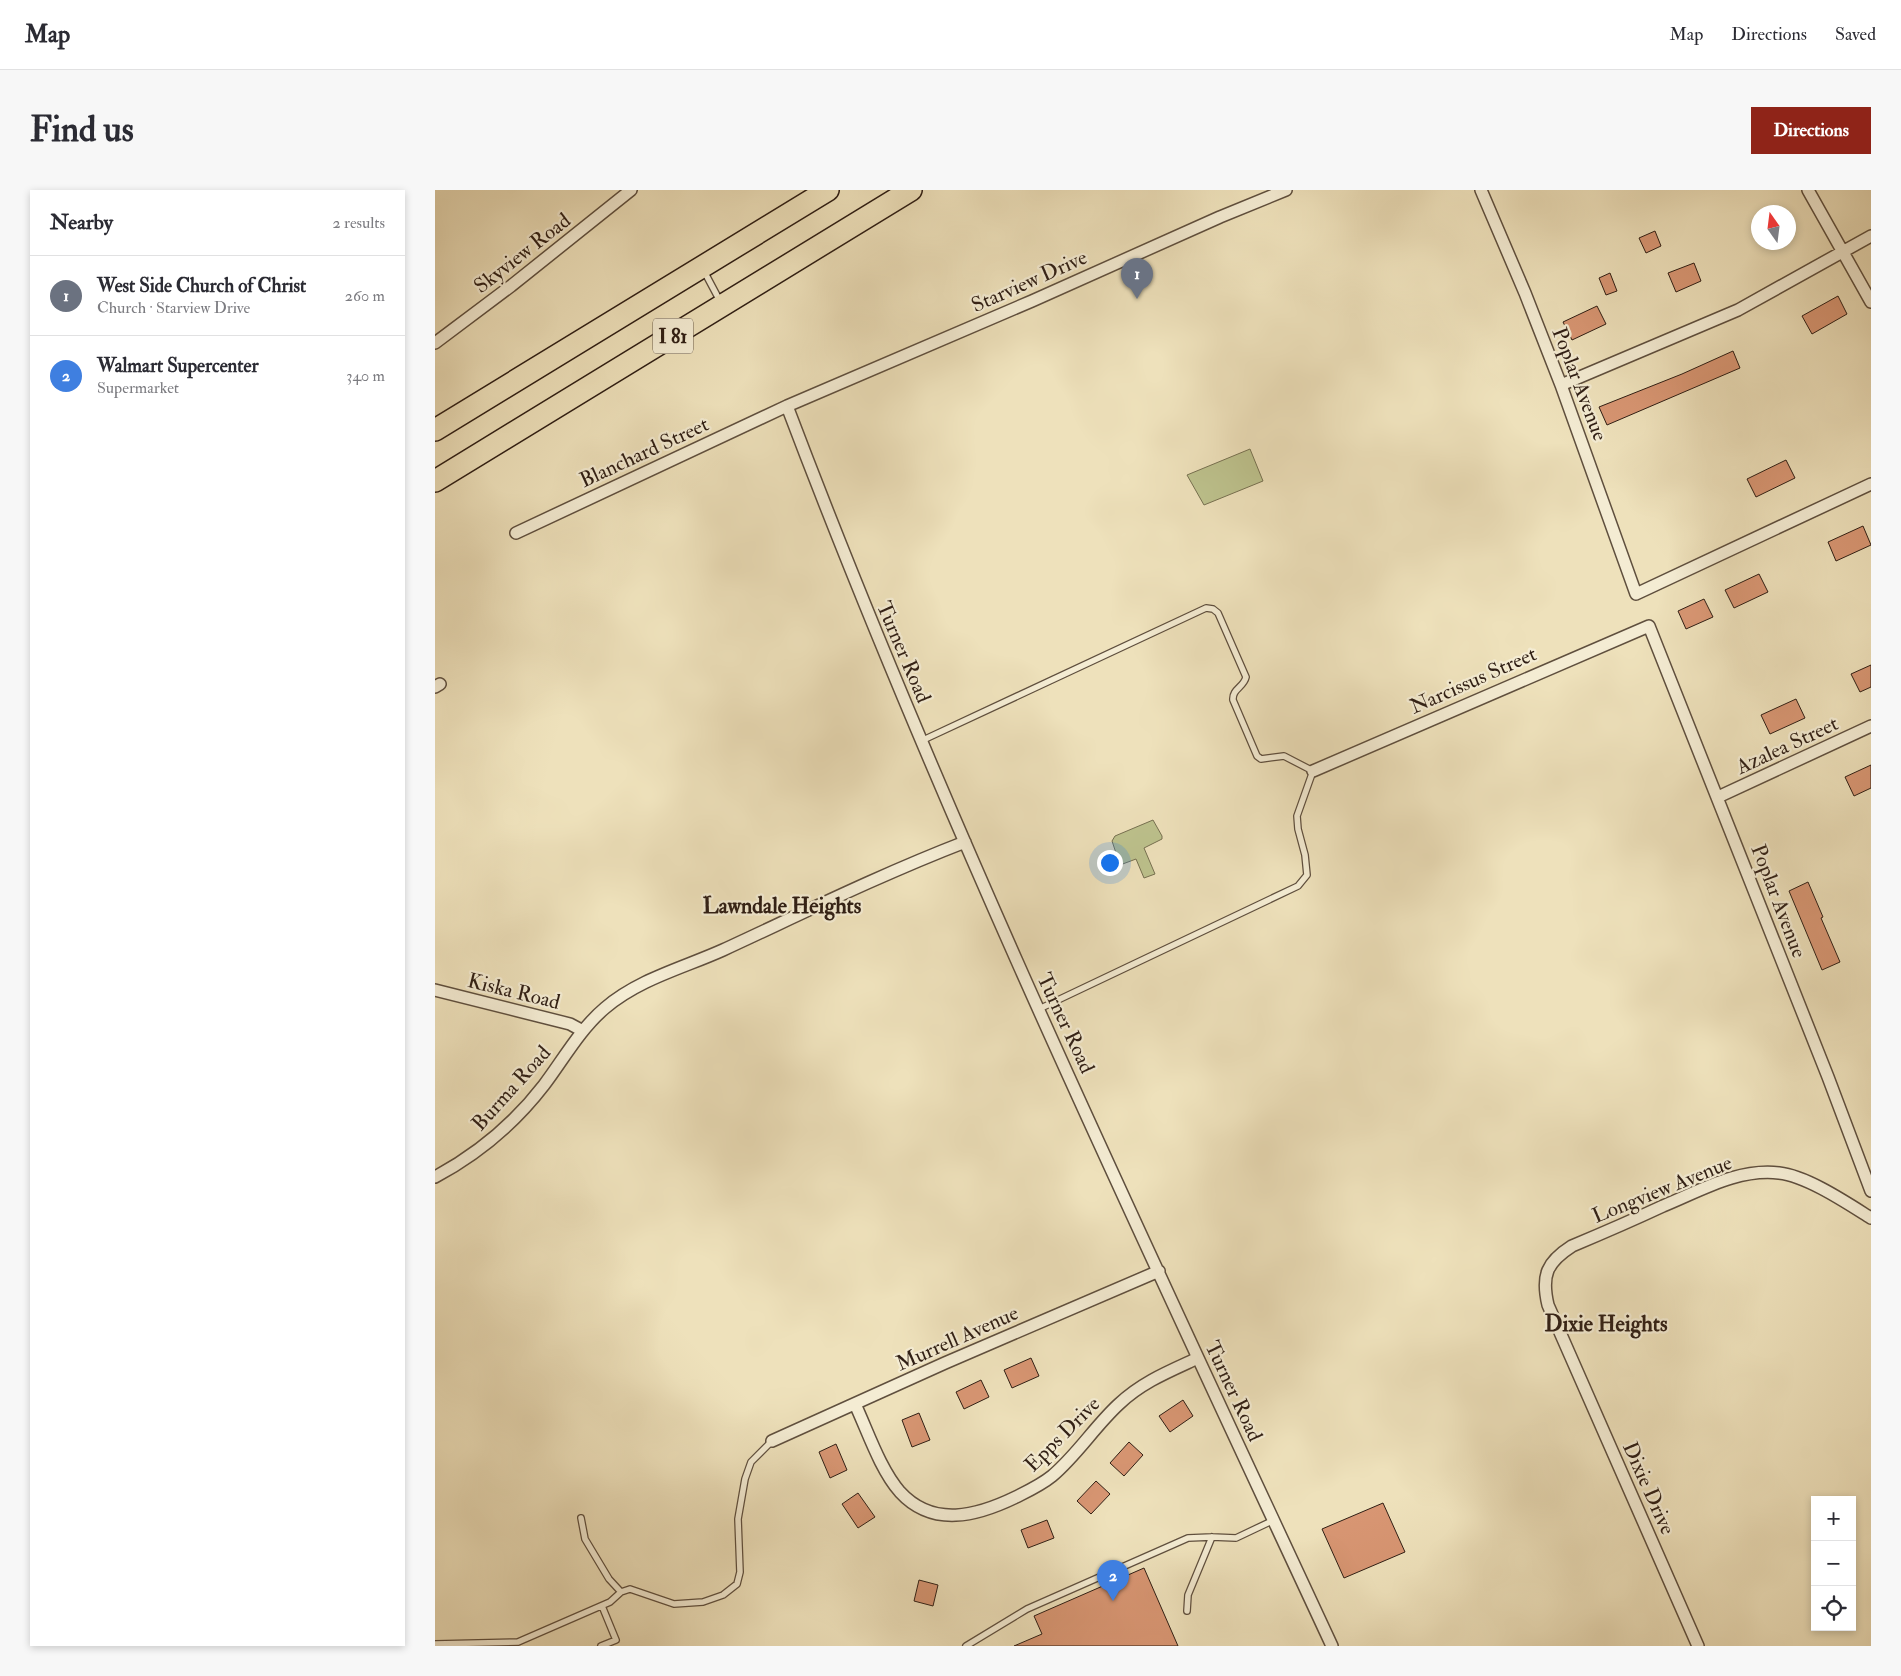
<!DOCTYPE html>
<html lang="en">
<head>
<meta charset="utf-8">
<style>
  body { margin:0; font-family:"IM FELL Double Pica",serif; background:#f7f7f7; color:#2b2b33 }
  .controls { position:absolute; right:15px; bottom:15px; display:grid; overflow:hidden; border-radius:0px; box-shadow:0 2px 8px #0003 }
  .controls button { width:45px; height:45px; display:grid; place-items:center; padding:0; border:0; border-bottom:1px solid #e1e1e2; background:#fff; color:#2b2b33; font:25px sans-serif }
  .compass { position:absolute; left:1316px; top:15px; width:45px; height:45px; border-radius:50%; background:#fff; box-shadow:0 2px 8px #0003; rotate:346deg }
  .you { position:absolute; left:674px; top:672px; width:18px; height:18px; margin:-12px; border:4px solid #fff; border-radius:50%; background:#1a73e8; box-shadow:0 0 0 8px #1a73e833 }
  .badge { display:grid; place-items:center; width:32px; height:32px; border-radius:50%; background:#8f2418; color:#fff; font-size:16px; font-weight:700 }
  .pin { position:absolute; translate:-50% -41px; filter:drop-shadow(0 1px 2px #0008) }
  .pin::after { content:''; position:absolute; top:26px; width:18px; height:15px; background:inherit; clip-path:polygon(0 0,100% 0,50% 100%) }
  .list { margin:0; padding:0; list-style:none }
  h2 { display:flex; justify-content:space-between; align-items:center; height:65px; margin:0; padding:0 20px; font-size:21px }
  h2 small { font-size:16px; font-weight:400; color:#7c7c81 }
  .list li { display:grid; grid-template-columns:32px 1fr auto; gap:15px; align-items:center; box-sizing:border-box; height:80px; padding:0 20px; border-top:1px solid #e1e1e2 }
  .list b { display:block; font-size:19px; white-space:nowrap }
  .list p { margin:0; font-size:16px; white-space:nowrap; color:#7c7c81 }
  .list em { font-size:16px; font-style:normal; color:#7c7c81 }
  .icon { flex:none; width:28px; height:28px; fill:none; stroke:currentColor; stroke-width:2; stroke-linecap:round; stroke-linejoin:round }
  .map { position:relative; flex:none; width:1436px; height:1456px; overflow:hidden; border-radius:0px }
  header { display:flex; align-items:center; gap:30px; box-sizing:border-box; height:70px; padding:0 25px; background:#fff; border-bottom:1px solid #e1e1e2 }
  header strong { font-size:24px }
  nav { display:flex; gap:28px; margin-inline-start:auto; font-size:18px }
  .intro { display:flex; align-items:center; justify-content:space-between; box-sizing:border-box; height:120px; padding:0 30px }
  h1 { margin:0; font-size:35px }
  .button { padding:12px 22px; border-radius:0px; background:#8f2418; color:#fff; font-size:18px; font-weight:700 }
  main { display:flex; gap:30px; padding:0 30px }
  aside { flex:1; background:#fff; border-radius:0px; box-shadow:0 2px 8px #0003 }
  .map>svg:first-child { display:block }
</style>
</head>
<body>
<header>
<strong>Map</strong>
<nav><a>Map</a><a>Directions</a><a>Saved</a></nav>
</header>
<div class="intro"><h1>Find us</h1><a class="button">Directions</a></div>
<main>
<aside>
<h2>Nearby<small>2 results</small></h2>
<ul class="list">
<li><span class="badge" style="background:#6b7280">1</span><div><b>West Side Church of Christ</b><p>Church · Starview Drive</p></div><em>260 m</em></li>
<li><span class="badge" style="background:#3f7fe0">2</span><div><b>Walmart Supercenter</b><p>Supermarket</p></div><em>340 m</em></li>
</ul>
</aside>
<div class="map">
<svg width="1436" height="1456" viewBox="0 0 1436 1456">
  <rect width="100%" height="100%" fill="#eee1bb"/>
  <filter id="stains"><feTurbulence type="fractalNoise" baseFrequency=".004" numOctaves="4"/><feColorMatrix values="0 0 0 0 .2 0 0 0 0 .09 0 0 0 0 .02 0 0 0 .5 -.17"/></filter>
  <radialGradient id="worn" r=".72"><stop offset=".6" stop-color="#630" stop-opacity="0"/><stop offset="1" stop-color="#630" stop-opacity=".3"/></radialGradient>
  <!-- green -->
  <path fill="#bdc28d" stroke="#767050" d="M 815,259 L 828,291 L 769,315 L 752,285 Z
    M 718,630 L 727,646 L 727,649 L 709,658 L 720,684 L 709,688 L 701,669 L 685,675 L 677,651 L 680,646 Z"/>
  <!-- building -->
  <path fill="#d89673" stroke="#2f1e14" d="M 1220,41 L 1226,56 L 1211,63 L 1204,48 Z
    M 1259,73 L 1266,91 L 1241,102 L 1233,83 Z
    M 1175,83 L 1182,101 L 1171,105 L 1164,88 Z
    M 1403,106 L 1412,124 L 1377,144 L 1367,126 Z
    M 1162,116 L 1171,134 L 1137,150 L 1128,132 Z
    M 1298,161 L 1305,178 L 1172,235 L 1164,217 L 1247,184 Z
    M 1351,270 L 1360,288 L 1321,307 L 1312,289 Z
    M 1428,336 L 1436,355 L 1401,371 L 1393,352 Z
    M 1324,384 L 1333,402 L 1299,418 L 1290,400 Z
    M 1269,409 L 1278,427 L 1251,439 L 1243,421 Z
    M 1436,475 L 1436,497 L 1425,502 L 1416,484 Z
    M 1361,509 L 1370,528 L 1335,544 L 1326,525 Z
    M 1436,575 L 1436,598 L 1419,606 L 1410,587 Z
    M 1373,692 L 1388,727 L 1386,728 L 1405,772 L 1387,780 L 1354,701 Z
    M 596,1168 L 604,1186 L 577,1198 L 569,1180 Z
    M 546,1190 L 554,1207 L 529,1219 L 521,1202 Z
    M 748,1210 L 758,1226 L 735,1242 L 724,1226 Z
    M 484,1223 L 495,1250 L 477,1257 L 467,1230 Z
    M 694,1252 L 708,1265 L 689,1286 L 675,1273 Z
    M 401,1254 L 412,1280 L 395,1288 L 384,1262 Z
    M 661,1291 L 675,1304 L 656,1324 L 642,1311 Z
    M 423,1303 L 440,1327 L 423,1338 L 407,1314 Z
    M 948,1313 L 970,1362 L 909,1388 L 887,1339 Z
    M 612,1330 L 619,1348 L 593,1358 L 586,1340 Z
    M 709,1378 L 743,1456 L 579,1456 L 607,1444 L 599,1426 Z
    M 484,1390 L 503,1395 L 498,1416 L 479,1411 Z"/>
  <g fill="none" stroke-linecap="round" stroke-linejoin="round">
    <!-- lane casing -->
    <g stroke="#5f4f3e" stroke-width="8">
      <path id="lane" d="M 269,81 L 286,113
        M 486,551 L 771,418 L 778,419 L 783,423 L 811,487 C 809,497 797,499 798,510 L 822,566 L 826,569 L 849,566 L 878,581 L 862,626 L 863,639 L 870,665 L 872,685 L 863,696 L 604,819
        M 146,1328 L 150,1349 L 174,1389 L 186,1402
        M 752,1421 L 753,1405 L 777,1347
        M 0,1454 L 83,1452 L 175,1412 L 186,1402 L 195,1399 L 239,1414 L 268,1412 L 288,1405 L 302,1394 L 305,1382 L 303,1329 L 310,1289 L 316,1272 L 337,1251
        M 166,1456 L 181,1450 L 167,1416
        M 531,1456 L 592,1419 L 753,1348 L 777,1347 L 801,1348 L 839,1330"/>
    </g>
    <!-- street casing -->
    <g stroke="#5f4f3e" stroke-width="14">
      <path id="street" d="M 1046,0 L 1090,103 L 1126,195 L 1201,404 L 1436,294
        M 1373,0 L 1436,112
        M 0,153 L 76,96 L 196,0
        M 1126,195 L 1303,120 L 1436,46
        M 352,216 C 512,639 707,1047 897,1456
        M 81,343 L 352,216 L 597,111 L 785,27 L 851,0
        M 0,497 L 5,494
        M 878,581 L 1214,436 L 1393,887 L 1436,1001
        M 1283,607 L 1436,536
        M 0,800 L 135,834 L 148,841
        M 0,987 C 43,964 79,934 109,895 C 128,870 145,839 170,818 C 204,789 248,778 288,760 C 368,723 447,684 530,652
        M 420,1214 C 433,1242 445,1279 465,1302 C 498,1338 542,1326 581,1307 C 593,1301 606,1295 617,1286 C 642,1265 660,1236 684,1214 C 707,1192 735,1181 763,1168
        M 337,1251 L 510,1173 L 724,1081
        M 1263,1456 L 1113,1115 C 1106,1085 1112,1072 1137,1056 C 1168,1043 1198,1030 1228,1016 C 1265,1001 1303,978 1344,983 C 1372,986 1412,1013 1436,1028"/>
    </g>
    <!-- highway casing -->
    <g stroke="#2f1e14" stroke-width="24">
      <path id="highway" d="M 0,240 L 393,0
        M 0,291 L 476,0"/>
    </g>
    <!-- lane -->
    <use href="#lane" stroke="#f4ecd3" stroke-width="5.5"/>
    <!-- street -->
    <use href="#street" stroke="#f4ecd3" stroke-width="11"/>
    <!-- highway -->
    <use href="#highway" stroke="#eee1bb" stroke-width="21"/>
  </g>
  <g text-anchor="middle" stroke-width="4.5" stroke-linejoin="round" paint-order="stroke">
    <!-- shield labels -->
    <rect fill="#f4ecd3" stroke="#6a5c4d" stroke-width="1" x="218" y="128.5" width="40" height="35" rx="4"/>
    <g font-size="20" font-weight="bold" fill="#2f1e14">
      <text x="238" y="153">I 81</text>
    </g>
    <!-- street labels -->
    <g font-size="21" fill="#2f1e14" stroke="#f4ecd3">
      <text transform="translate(87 63) rotate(-38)" y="7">Skyview Road</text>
      <text transform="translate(594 91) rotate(-24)" y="7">Starview Drive</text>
      <text transform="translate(1145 194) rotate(69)" y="7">Poplar Avenue</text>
      <text transform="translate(209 262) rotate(-25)" y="7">Blanchard Street</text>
      <text transform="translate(469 462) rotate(67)" y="7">Turner Road</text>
      <text transform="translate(1038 490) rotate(-24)" y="7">Narcissus Street</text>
      <text transform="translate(1352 555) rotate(-25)" y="7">Azalea Street</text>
      <text transform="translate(1344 711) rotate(69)" y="7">Poplar Avenue</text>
      <text transform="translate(79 801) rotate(14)" y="7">Kiska Road</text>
      <text transform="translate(631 833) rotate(65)" y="7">Turner Road</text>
      <text transform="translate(76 898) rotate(-48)" y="7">Burma Road</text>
      <text transform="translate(1227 999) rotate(-22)" y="7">Longview Avenue</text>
      <text transform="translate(522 1148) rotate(-24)" y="7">Murrell Avenue</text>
      <text transform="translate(799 1201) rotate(65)" y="7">Turner Road</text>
      <text transform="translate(627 1244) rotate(-45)" y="7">Epps Drive</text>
      <text transform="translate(1214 1298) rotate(66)" y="7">Dixie Drive</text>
    </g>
    <!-- neighbourhood labels -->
    <g font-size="22" font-weight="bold" fill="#2f1e14" stroke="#f4ecd3">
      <text x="347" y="723">Lawndale Heights</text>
      <text x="1171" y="1141">Dixie Heights</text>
    </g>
  </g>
  <rect width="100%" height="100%" filter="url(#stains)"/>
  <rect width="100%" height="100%" fill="url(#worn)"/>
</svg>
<div class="controls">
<button>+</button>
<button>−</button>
<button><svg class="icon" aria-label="locate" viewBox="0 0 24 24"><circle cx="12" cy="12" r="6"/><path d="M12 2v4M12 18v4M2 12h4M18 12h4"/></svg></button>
</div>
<svg class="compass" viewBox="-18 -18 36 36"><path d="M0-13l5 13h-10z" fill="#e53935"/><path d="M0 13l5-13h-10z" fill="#7c7c81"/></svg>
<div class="you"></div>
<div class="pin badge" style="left:702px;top:109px;background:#6b7280">1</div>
<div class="pin badge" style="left:678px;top:1411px;background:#3f7fe0">2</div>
</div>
</main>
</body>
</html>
